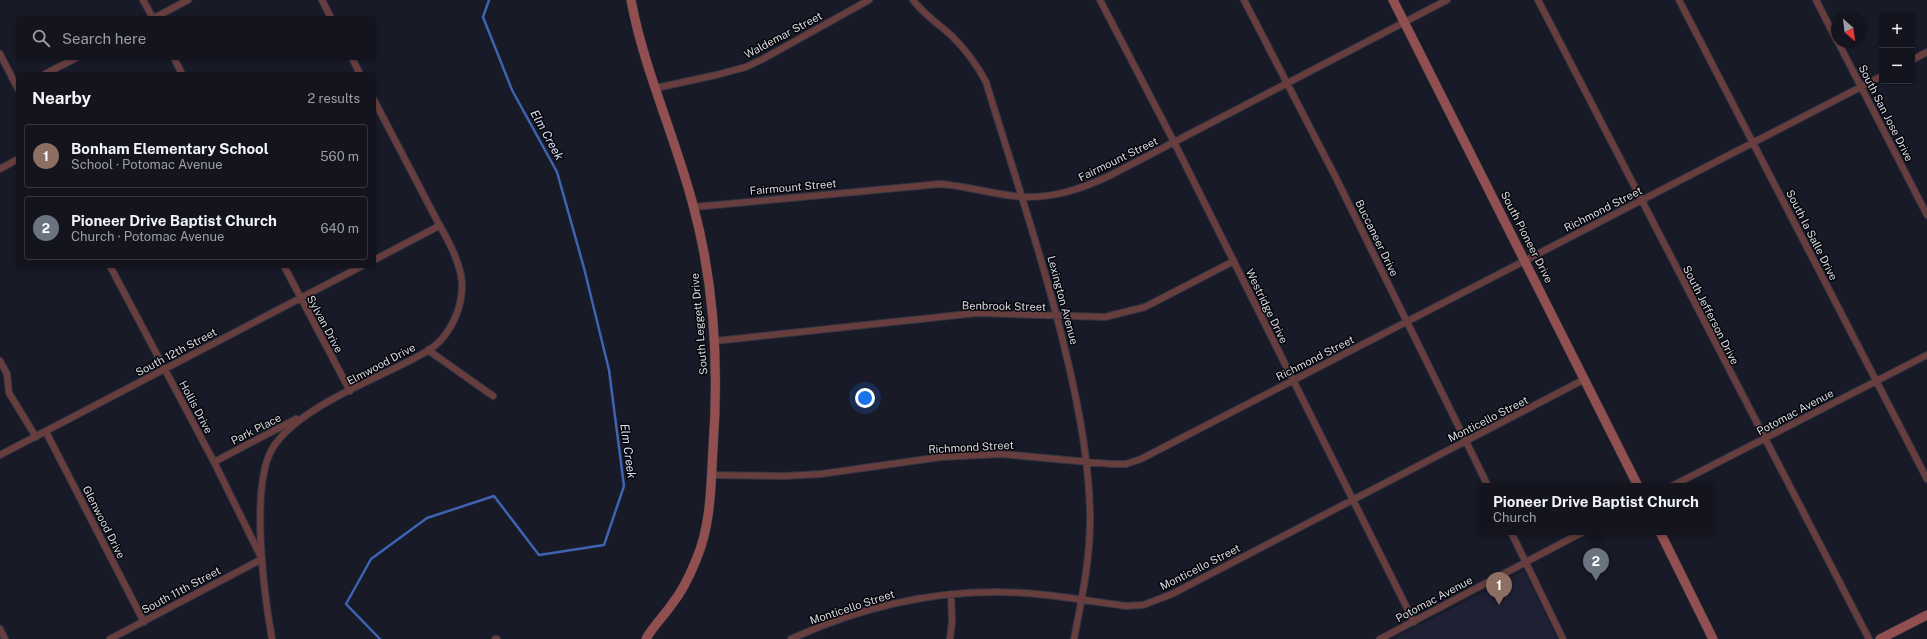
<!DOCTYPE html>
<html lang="en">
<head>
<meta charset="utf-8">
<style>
  body { margin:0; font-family:"Public Sans",sans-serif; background:#1c1d27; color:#f1f3f6 }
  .controls { position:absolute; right:12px; top:12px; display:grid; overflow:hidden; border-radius:4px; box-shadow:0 1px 3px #0004 }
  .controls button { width:36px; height:36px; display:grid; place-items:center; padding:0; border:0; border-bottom:1px solid #32333c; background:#13141e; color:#f1f3f6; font:20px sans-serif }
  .compass { position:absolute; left:1831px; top:12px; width:36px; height:36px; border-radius:50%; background:#13141e; box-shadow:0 1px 3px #0004; rotate:152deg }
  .you { position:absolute; left:865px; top:398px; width:14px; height:14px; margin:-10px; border:3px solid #fff; border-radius:50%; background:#1a73e8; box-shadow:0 0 0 6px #1a73e833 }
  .badge { display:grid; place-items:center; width:26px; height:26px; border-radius:50%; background:#29d885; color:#fff; font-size:13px; font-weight:700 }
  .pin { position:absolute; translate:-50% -33px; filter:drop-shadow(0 1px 2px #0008) }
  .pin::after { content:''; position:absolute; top:21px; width:14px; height:12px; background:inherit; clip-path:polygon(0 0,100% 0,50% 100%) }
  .popup { position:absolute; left:1479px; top:483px; width:234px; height:52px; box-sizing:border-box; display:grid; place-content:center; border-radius:4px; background:#13141e; filter:drop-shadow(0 1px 3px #0005); font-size:13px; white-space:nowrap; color:#9d9ea4 }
  .popup b { font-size:15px; color:#f1f3f6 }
  .popup::after { content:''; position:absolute; left:50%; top:100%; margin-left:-8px; border:8px solid transparent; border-top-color:#13141e }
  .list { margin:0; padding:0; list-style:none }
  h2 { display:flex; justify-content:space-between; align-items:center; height:52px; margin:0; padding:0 16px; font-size:17px }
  h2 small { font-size:13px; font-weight:400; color:#9d9ea4 }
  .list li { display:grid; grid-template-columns:26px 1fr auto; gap:12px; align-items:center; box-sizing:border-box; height:64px; margin:0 8px 8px; padding:0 8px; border:1px solid #32333c; border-radius:4px }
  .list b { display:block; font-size:15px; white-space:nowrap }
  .list p { margin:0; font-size:13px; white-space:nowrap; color:#9d9ea4 }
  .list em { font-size:13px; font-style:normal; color:#9d9ea4 }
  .icon { flex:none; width:22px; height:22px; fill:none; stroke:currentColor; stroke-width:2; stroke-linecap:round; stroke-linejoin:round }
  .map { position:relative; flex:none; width:1927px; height:639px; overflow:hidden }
  .search { position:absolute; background:#13141e; box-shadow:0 1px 3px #0004; left:16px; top:16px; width:360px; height:44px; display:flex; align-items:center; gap:10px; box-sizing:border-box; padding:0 14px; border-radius:4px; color:#9d9ea4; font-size:15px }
  .panel { position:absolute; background:#13141e; box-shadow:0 1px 3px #0004; left:16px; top:72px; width:360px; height:196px; border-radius:4px }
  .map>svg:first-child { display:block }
</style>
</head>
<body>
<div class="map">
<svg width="1927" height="639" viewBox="0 0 1927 639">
  <rect width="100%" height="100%" fill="#191a28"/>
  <!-- built -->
  <path fill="#1f2034" d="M 1524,571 L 1557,639 L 1393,639 Z"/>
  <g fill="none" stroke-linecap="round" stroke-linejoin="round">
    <!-- stream -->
    <path stroke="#3e63b0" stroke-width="2.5" d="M 380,639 L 346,604 L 371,559 L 427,518 L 494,496 L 539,555 L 604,545 L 624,486 L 609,370 L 584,268 L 557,172 L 512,90 L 483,17 L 489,0"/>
    <!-- street casing -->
    <g stroke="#343542" stroke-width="8">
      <path id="street" d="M 143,0 L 153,18
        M 322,0 L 331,18
        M 913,0 C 926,17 938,23 952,36 C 966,50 977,65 986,82 C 1014,174 1045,264 1067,358 C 1079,408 1089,461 1090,513 C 1091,555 1082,598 1074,639
        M 1100,0 L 1174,142 L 1414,622
        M 1244,0 L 1335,176 L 1488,486
        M 1538,0 L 1869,639
        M 1679,0 L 1927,479
        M 1816,0 L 1837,41
        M 154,18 L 188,0
        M 1838,42 L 1927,215
        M 0,54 L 18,89
        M 174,58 L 182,74
        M 352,58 L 360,74
        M 1912,60 L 1927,52
        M 45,74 L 76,58
        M 656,88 L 716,75 L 746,67 L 763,59 L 869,0
        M 0,169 L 18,159
        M 694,207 L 940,184 C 968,186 995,195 1023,197 C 1054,198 1081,189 1109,176 L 1447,0
        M 374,260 L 439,226
        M 284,266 L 350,391
        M 715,341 L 977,313 L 1105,317 L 1145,307 L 1234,261
        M 428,350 L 493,396
        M 0,361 L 7,374 L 9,393 L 36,437
        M 46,432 L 144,622
        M 0,455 L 362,266
        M 214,462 L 296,419
        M 711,475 L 785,476 L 821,474 L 941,457 L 1001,454 L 1111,464 L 1126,464 L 1141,459 L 1882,76
        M 1672,486 L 1927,355
        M 1511,532 L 1563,639
        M 0,629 L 5,639
        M 110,639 L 262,559 L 214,462 L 110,266
        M 272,639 C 264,594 250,488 272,449 C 294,412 361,385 399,366 C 413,359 431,351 441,340 C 456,323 465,298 461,275 C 456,251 442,231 431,209 C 412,173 393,137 374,100
        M 495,639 L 497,639
        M 791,639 C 856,609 924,592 996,592 C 1039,592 1083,600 1126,606 L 1143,605 L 1172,594 L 1585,379
        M 950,639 L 952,622 L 951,594
        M 1380,639 L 1583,532"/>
    </g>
    <!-- secondary casing -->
    <g stroke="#343542" stroke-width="10">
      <path id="secondary" d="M 631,0 C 644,70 675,136 693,205 C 715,285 719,366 713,448 C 711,485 711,526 696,560 C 690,575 682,592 672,604 C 664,616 653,626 646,639
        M 1393,0 L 1638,486
        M 1660,532 L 1713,639
        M 1880,639 L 1927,615"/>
    </g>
    <!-- street -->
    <use href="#street" stroke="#673e3d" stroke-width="6"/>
    <!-- secondary -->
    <use href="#secondary" stroke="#91504f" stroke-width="9"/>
  </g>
  <g text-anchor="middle" stroke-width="3" stroke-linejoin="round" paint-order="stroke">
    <!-- street labels -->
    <g font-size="11" fill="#d7d9e2" stroke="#06060b">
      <text transform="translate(783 35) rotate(-28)" y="4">Waldemar Street</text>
      <text transform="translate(1886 113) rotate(63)" y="4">South San Jose Drive</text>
      <text transform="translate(1118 159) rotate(-26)" y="4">Fairmount Street</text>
      <text transform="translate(793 187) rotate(-5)" y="4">Fairmount Street</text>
      <text transform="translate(1603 209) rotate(-27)" y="4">Richmond Street</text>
      <text transform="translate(1812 235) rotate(63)" y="4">South la Salle Drive</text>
      <text transform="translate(1527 237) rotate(63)" y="4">South Pioneer Drive</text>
      <text transform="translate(1377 238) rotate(64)" y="4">Buccaneer Drive</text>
      <text transform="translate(1063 300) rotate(75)" y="4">Lexington Avenue</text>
      <text transform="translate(1004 306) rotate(1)" y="4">Benbrook Street</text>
      <text transform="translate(1267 306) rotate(64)" y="4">Westridge Drive</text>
      <text transform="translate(1711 315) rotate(63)" y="4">South Jefferson Drive</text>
      <text transform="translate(325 324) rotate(62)" y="4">Sylvan Drive</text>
      <text transform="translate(699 324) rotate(-95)" y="4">South Leggett Drive</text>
      <text transform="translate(176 352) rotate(-28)" y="4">South 12th Street</text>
      <text transform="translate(1315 358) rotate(-27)" y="4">Richmond Street</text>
      <text transform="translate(381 364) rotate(-28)" y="4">Elmwood Drive</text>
      <text transform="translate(196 407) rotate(62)" y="4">Hollis Drive</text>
      <text transform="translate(1795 412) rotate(-28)" y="4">Potomac Avenue</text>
      <text transform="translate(1488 419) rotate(-27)" y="4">Monticello Street</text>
      <text transform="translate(256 429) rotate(-27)" y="4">Park Place</text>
      <text transform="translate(971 447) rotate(-3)" y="4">Richmond Street</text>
      <text transform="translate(104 522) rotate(63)" y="4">Glenwood Drive</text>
      <text transform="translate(1200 567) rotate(-27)" y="4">Monticello Street</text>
      <text transform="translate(181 590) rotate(-28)" y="4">South 11th Street</text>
      <text transform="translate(1434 599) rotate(-28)" y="4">Potomac Avenue</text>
      <text transform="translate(852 607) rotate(-18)" y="4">Monticello Street</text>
    </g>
    <!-- water labels -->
    <g font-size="12" font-style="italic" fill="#d5e1f6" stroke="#06060b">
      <text transform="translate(547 135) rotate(61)" y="4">Elm Creek</text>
      <text transform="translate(628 451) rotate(82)" y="4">Elm Creek</text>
    </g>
  </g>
</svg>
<div class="controls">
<button>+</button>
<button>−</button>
</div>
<svg class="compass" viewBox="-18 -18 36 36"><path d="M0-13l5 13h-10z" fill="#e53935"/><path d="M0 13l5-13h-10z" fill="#9d9ea4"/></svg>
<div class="you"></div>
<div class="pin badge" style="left:1499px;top:605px;background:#8d6e63">1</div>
<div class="pin badge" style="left:1596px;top:581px;background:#6b7280">2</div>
<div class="popup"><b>Pioneer Drive Baptist Church</b>Church</div>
<div class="search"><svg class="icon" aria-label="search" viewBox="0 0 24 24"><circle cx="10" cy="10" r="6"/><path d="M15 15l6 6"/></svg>Search here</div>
<section class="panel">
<h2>Nearby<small>2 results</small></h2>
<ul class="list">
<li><span class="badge" style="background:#8d6e63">1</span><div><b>Bonham Elementary School</b><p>School · Potomac Avenue</p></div><em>560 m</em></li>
<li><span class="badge" style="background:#6b7280">2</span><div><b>Pioneer Drive Baptist Church</b><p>Church · Potomac Avenue</p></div><em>640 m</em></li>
</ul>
</section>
</div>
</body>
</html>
